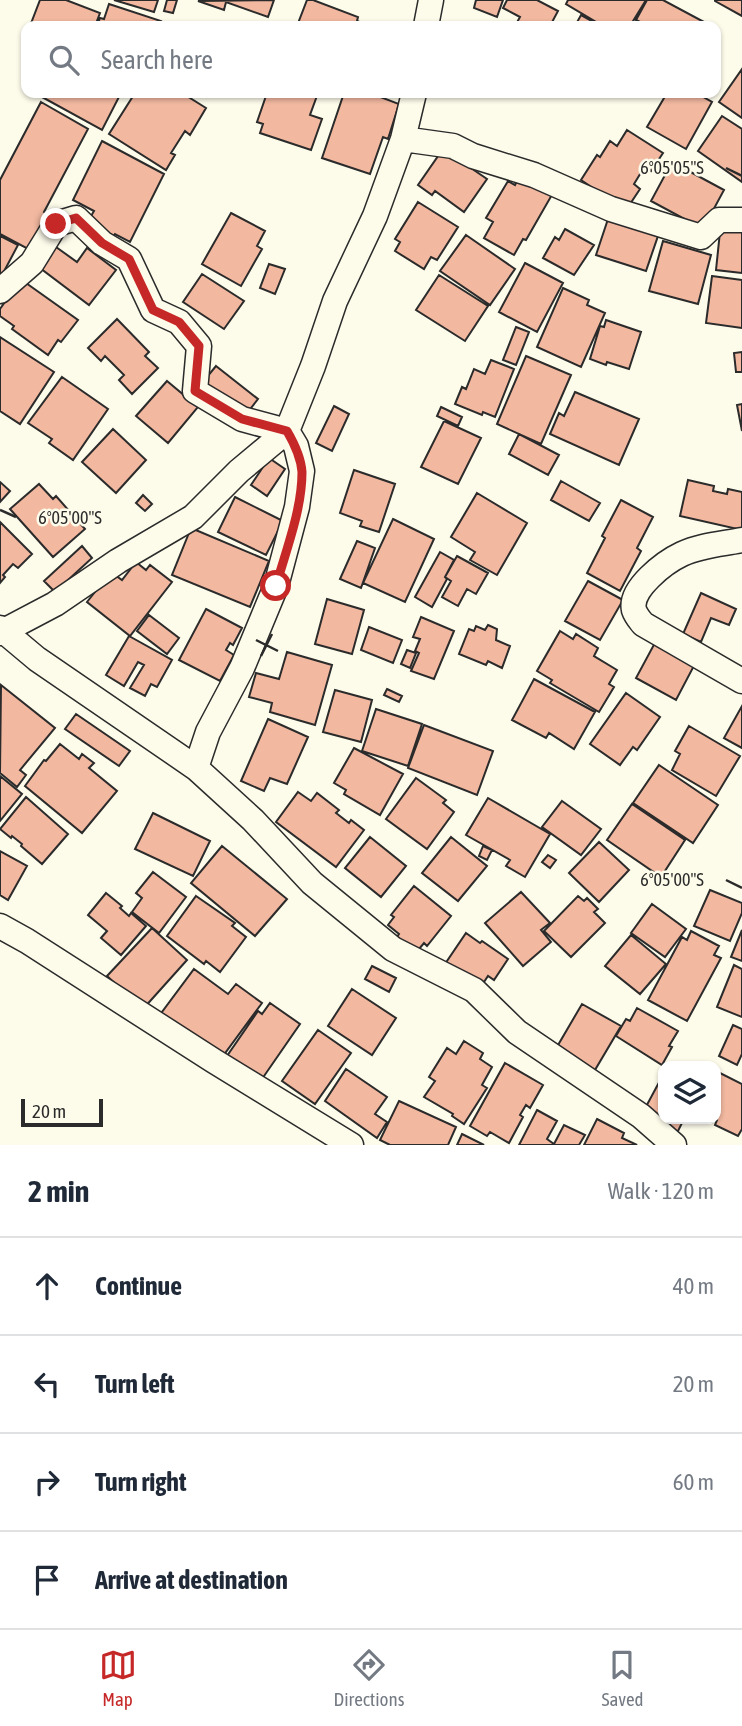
<!DOCTYPE html>
<html lang="en">
<head>
<meta charset="utf-8">
<style>
  body { margin:0; font-family:"Asap Condensed",sans-serif; background:#f6f6f7; color:#1f2937 }
  .controls { position:absolute; right:21px; bottom:21px; display:grid; overflow:hidden; border-radius:14px; box-shadow:0 2px 5px #0004 }
  .controls button { width:63px; height:63px; display:grid; place-items:center; padding:0; border:0; border-bottom:2px solid #e0e1e3; background:#fff; color:#1f2937; font:35px sans-serif }
  .scale { position:absolute; left:21px; bottom:18px; width:82px; box-sizing:border-box; padding-left:7px; border:4px solid #2b2b2b; border-top:0; font-size:19px; line-height:24px; white-space:nowrap; color:#2b2b2b; -webkit-text-stroke:5px #fdfbea; paint-order:stroke }
  .stop { position:absolute; width:21px; height:21px; margin:-16px; border:5px solid #c62828; border-radius:50%; background:#fff }
  .stop.end { background:#c62828; border-color:#fff; box-shadow:0 2px 7px #0008 }
  .list { margin:0; padding:0; list-style:none }
  h2 { display:flex; justify-content:space-between; align-items:center; height:91px; margin:0; padding:0 28px; font-size:30px }
  h2 small { font-size:23px; font-weight:400; color:#747a83 }
  .list li { display:grid; grid-template-columns:46px 1fr auto; gap:21px; align-items:center; box-sizing:border-box; height:98px; padding:0 28px; border-top:2px solid #e0e1e3 }
  .list b { display:block; font-size:26px; white-space:nowrap }
  .list em { font-size:23px; font-style:normal; color:#747a83 }
  .icon { flex:none; width:38px; height:38px; fill:none; stroke:currentColor; stroke-width:2; stroke-linecap:round; stroke-linejoin:round }
  .map { position:relative; flex:none; width:742px; height:1145px; overflow:hidden }
  .search { position:absolute; background:#fff; box-shadow:0 2px 5px #0004; left:21px; right:21px; top:21px; height:77px; display:flex; align-items:center; gap:18px; box-sizing:border-box; padding:0 24px; border-radius:14px; color:#747a83; font-size:26px }
  .sheet { height:483px; background:#fff }
  nav { display:flex; justify-content:space-around; align-items:center; box-sizing:border-box; height:98px; border-top:2px solid #e0e1e3; background:#fff; font-size:19px; color:#747a83 }
  nav a { display:grid; justify-items:center; gap:4px }
  nav .on { color:#c62828 }
  .map>svg:first-child { display:block }
</style>
</head>
<body>
<div class="map">
<svg width="742" height="1145" viewBox="0 0 742 1145">
  <rect width="100%" height="100%" fill="#fdfbea"/>
  <!-- building -->
  <path fill="#f2b8a0" stroke="#2b2b2b" stroke-width="2" d="M 40,0 L 66,0 L 100,13 L 95,26 L 30,26 Z
    M 114,0 L 158,0 L 154,12 Z
    M 167,0 L 177,0 L 173,13 L 164,11 Z
    M 274,0 L 268,17 L 226,2 L 224,10 L 198,1 Z
    M 307,0 L 313,0 L 358,17 L 357,21 L 370,26 L 297,26 Z
    M 476,0 L 503,0 L 497,17 L 474,8 Z
    M 507,0 L 537,0 L 558,11 L 550,26 L 515,26 L 520,17 L 503,8 Z
    M 568,0 L 646,0 L 630,26 L 603,26 L 566,4 Z
    M 647,0 L 663,0 L 704,22 L 702,26 L 648,26 L 636,20 Z
    M 715,0 L 742,0 L 742,16 L 715,1 Z
    M 109,4 L 161,21 L 159,26 L 97,26 L 100,18 L 104,19 Z
    M 581,15 L 601,26 L 575,26 Z
    M 742,69 L 742,118 L 719,102 Z
    M 44,93 L 121,93 L 102,130 L 42,97 Z
    M 135,93 L 182,93 L 206,108 L 190,135 L 185,131 L 171,153 L 175,155 L 166,170 L 109,134 Z
    M 267,93 L 318,93 L 310,115 L 322,119 L 311,150 L 260,133 L 263,124 L 257,122 Z
    M 344,93 L 370,93 L 399,104 L 388,139 L 383,137 L 370,174 L 322,158 Z
    M 667,93 L 696,93 L 712,102 L 686,149 L 647,127 Z
    M 41,102 L 88,129 L 44,212 L 48,215 L 30,250 L 0,234 L 0,180 Z
    M 722,116 L 742,129 L 742,182 L 698,151 Z
    M 627,130 L 663,153 L 651,171 L 645,166 L 634,184 L 640,189 L 626,210 L 581,180 L 597,155 L 600,157 L 610,141 L 617,146 Z
    M 102,141 L 164,174 L 130,242 L 115,234 L 114,236 L 87,223 L 94,211 L 73,200 Z
    M 443,149 L 487,179 L 464,212 L 435,191 L 432,195 L 418,185 Z
    M 672,162 L 724,190 L 703,229 L 651,201 Z
    M 520,175 L 553,193 L 526,240 L 523,239 L 514,255 L 484,238 L 493,222 L 486,218 L 508,181 L 515,185 Z
    M 418,202 L 458,227 L 437,260 L 431,257 L 424,269 L 395,251 L 400,242 L 395,239 Z
    M 231,213 L 265,231 L 257,246 L 262,249 L 241,286 L 202,264 Z
    M 609,216 L 659,233 L 646,271 L 596,255 Z
    M 721,222 L 742,224 L 742,273 L 716,270 Z
    M 565,229 L 594,245 L 574,275 L 543,258 L 555,237 L 559,240 Z
    M 466,235 L 515,269 L 490,305 L 440,271 Z
    M 0,236 L 18,245 L 1,277 L 0,277 Z
    M 663,241 L 711,255 L 698,304 L 649,291 Z
    M 56,247 L 77,262 L 87,248 L 116,270 L 89,305 L 40,268 Z
    M 525,263 L 563,283 L 537,332 L 499,312 Z
    M 269,264 L 285,269 L 275,294 L 260,288 Z
    M 202,274 L 244,301 L 224,329 L 183,302 Z
    M 439,275 L 488,306 L 465,341 L 416,310 Z
    M 712,276 L 742,280 L 742,328 L 706,323 Z
    M 26,283 L 78,320 L 61,342 L 58,340 L 48,355 L 12,329 L 14,326 L 0,316 L 0,309 L 17,285 Z
    M 563,288 L 589,300 L 587,305 L 605,313 L 581,367 L 537,347 Z
    M 117,319 L 149,352 L 145,356 L 158,368 L 132,394 L 119,380 L 124,375 L 105,356 L 101,361 L 88,348 Z
    M 606,320 L 641,332 L 629,369 L 607,362 L 606,365 L 590,359 L 600,326 L 604,327 Z
    M 516,327 L 529,332 L 516,365 L 503,360 Z
    M 0,337 L 54,372 L 20,424 L 0,411 Z
    M 742,352 L 742,372 L 736,372 L 734,353 Z
    M 526,356 L 571,375 L 541,444 L 497,424 Z
    M 491,360 L 514,369 L 495,417 L 483,412 L 482,415 L 455,404 L 462,387 L 466,389 L 474,369 L 485,374 Z
    M 216,366 L 258,399 L 244,417 L 202,383 Z
    M 62,377 L 108,409 L 73,460 L 49,443 L 52,439 L 28,423 Z
    M 167,381 L 198,407 L 168,443 L 136,416 Z
    M 575,392 L 639,419 L 619,465 L 550,434 L 559,413 L 564,416 Z
    M 742,404 L 742,431 L 737,405 Z
    M 334,406 L 349,414 L 332,451 L 316,443 Z
    M 441,407 L 462,417 L 458,426 L 437,416 Z
    M 444,421 L 481,438 L 458,484 L 421,467 Z
    M 113,429 L 146,460 L 116,493 L 82,462 Z
    M 519,434 L 559,455 L 548,475 L 509,454 Z
    M 269,458 L 285,469 L 267,496 L 251,485 Z
    M 354,470 L 395,484 L 379,532 L 360,526 L 362,521 L 340,513 Z
    M 688,480 L 714,486 L 713,491 L 727,494 L 728,489 L 742,492 L 742,530 L 680,516 Z
    M 561,481 L 600,503 L 589,521 L 551,500 Z
    M 0,482 L 10,491 L 0,502 Z
    M 39,484 L 53,499 L 56,496 L 85,529 L 53,557 L 10,509 Z
    M 477,493 L 527,523 L 497,575 L 470,560 L 475,552 L 451,537 Z
    M 143,495 L 152,504 L 145,511 L 136,503 Z
    M 235,497 L 283,521 L 266,555 L 218,532 Z
    M 621,500 L 653,517 L 637,548 L 641,551 L 620,591 L 587,573 L 605,538 L 602,536 Z
    M 393,519 L 434,539 L 405,602 L 363,583 Z
    M 0,522 L 32,554 L 18,568 L 13,564 L 3,575 L 5,577 L 0,583 Z
    M 191,528 L 269,561 L 250,607 L 172,575 Z
    M 357,541 L 375,548 L 361,588 L 340,579 Z
    M 82,546 L 92,558 L 55,592 L 44,581 Z
    M 440,552 L 454,560 L 445,577 L 447,579 L 432,607 L 415,597 Z
    M 457,556 L 488,573 L 476,594 L 467,589 L 458,606 L 442,597 L 451,581 L 445,577 Z
    M 136,562 L 146,570 L 150,565 L 172,582 L 130,636 L 87,602 L 111,572 L 122,580 Z
    M 588,581 L 623,600 L 600,640 L 565,621 Z
    M 701,593 L 736,609 L 729,625 L 711,618 L 701,642 L 683,634 Z
    M 327,599 L 364,610 L 352,654 L 315,644 Z
    M 206,609 L 242,628 L 233,645 L 230,643 L 226,650 L 234,655 L 220,681 L 179,660 Z
    M 149,615 L 179,638 L 167,654 L 137,631 Z
    M 421,617 L 454,631 L 434,679 L 411,671 L 419,653 L 415,651 L 420,639 L 413,637 Z
    M 488,625 L 497,629 L 496,640 L 510,646 L 502,668 L 488,661 L 486,665 L 459,654 L 469,629 L 474,631 L 476,626 L 485,630 Z
    M 369,627 L 402,640 L 393,663 L 361,650 Z
    M 560,631 L 573,639 L 576,634 L 598,648 L 594,656 L 617,670 L 609,684 L 614,687 L 599,712 L 550,683 L 552,680 L 537,671 Z
    M 129,636 L 172,660 L 157,687 L 151,684 L 145,696 L 130,688 L 144,665 L 138,662 L 124,686 L 106,675 Z
    M 657,639 L 697,660 L 676,700 L 636,678 Z
    M 407,650 L 416,653 L 410,668 L 401,664 Z
    M 287,652 L 332,665 L 315,725 L 270,712 L 272,703 L 249,697 L 256,673 L 279,679 Z
    M 534,679 L 595,712 L 574,749 L 549,733 L 546,738 L 512,720 Z
    M 1,685 L 55,728 L 20,770 L 26,775 L 17,787 L 0,773 Z
    M 387,689 L 402,696 L 399,702 L 384,695 Z
    M 335,690 L 372,700 L 361,742 L 323,732 Z
    M 626,693 L 660,717 L 637,750 L 633,747 L 620,765 L 590,744 Z
    M 742,706 L 742,748 L 724,738 Z
    M 376,709 L 422,724 L 408,766 L 362,751 Z
    M 76,714 L 130,751 L 119,766 L 65,729 Z
    M 268,719 L 308,737 L 287,784 L 270,778 L 264,791 L 241,781 Z
    M 424,725 L 493,751 L 477,795 L 408,768 Z
    M 689,726 L 740,756 L 716,796 L 672,770 L 680,754 L 675,751 Z
    M 60,744 L 79,759 L 82,754 L 94,763 L 89,768 L 117,791 L 82,833 L 25,786 L 44,760 L 46,761 Z
    M 354,748 L 403,774 L 380,815 L 344,794 L 346,790 L 334,783 Z
    M 659,765 L 718,805 L 693,843 L 633,803 Z
    M 0,776 L 22,794 L 0,821 Z
    M 416,778 L 446,800 L 443,803 L 454,812 L 427,849 L 386,819 Z
    M 298,792 L 311,801 L 317,793 L 339,810 L 336,813 L 349,823 L 351,820 L 364,830 L 336,867 L 276,822 Z
    M 26,797 L 68,834 L 42,864 L 21,846 L 22,844 L 12,836 L 11,838 L 0,829 Z
    M 488,798 L 550,834 L 525,877 L 506,866 L 510,860 L 466,835 Z
    M 562,801 L 601,829 L 581,855 L 542,827 Z
    M 632,804 L 685,840 L 661,877 L 607,840 Z
    M 153,813 L 210,841 L 193,876 L 135,849 Z
    M 370,837 L 406,866 L 381,897 L 345,868 Z
    M 451,837 L 487,866 L 458,901 L 422,873 Z
    M 599,842 L 629,870 L 599,902 L 569,873 Z
    M 222,846 L 287,899 L 255,936 L 191,883 Z
    M 483,846 L 492,850 L 487,860 L 479,856 Z
    M 0,851 L 27,866 L 8,900 L 0,895 Z
    M 548,855 L 556,860 L 550,868 L 542,862 Z
    M 153,872 L 186,897 L 159,933 L 132,912 L 142,898 L 136,893 Z
    M 414,886 L 451,916 L 427,946 L 424,943 L 414,955 L 395,940 L 399,934 L 388,925 L 394,917 L 391,915 Z
    M 710,890 L 742,903 L 742,913 L 730,941 L 694,926 Z
    M 521,892 L 550,923 L 541,930 L 551,942 L 523,966 L 485,923 Z
    M 106,893 L 122,906 L 120,908 L 129,916 L 131,913 L 146,926 L 121,955 L 101,938 L 107,931 L 88,915 Z
    M 196,896 L 235,923 L 232,926 L 246,937 L 220,972 L 206,961 L 204,964 L 167,936 Z
    M 578,896 L 584,901 L 587,898 L 598,909 L 594,912 L 605,923 L 571,957 L 544,931 Z
    M 652,904 L 686,929 L 665,957 L 631,933 Z
    M 152,928 L 187,960 L 143,1009 L 107,976 Z
    M 742,930 L 742,961 L 731,957 Z
    M 691,931 L 719,946 L 714,955 L 721,958 L 687,1021 L 648,1000 L 682,937 L 687,940 Z
    M 466,933 L 480,943 L 482,941 L 508,959 L 494,980 L 488,976 L 480,988 L 445,964 Z
    M 631,935 L 666,964 L 640,994 L 605,966 Z
    M 734,965 L 742,969 L 742,1017 L 717,1007 Z
    M 372,966 L 396,978 L 389,992 L 365,979 Z
    M 194,969 L 228,994 L 236,984 L 262,1003 L 220,1060 L 159,1016 Z
    M 352,989 L 396,1018 L 372,1055 L 328,1026 Z
    M 270,1003 L 300,1024 L 262,1079 L 227,1056 L 258,1011 L 262,1014 Z
    M 582,1004 L 621,1026 L 592,1075 L 554,1052 Z
    M 637,1008 L 678,1031 L 669,1046 L 672,1047 L 662,1065 L 616,1036 L 626,1019 L 630,1021 Z
    M 733,1025 L 742,1029 L 742,1054 L 737,1065 L 719,1056 Z
    M 318,1030 L 351,1053 L 315,1104 L 282,1081 Z
    M 464,1041 L 483,1053 L 480,1059 L 492,1067 L 482,1085 L 487,1088 L 464,1124 L 452,1116 L 453,1114 L 424,1097 L 435,1081 L 429,1077 L 447,1048 L 456,1054 Z
    M 505,1063 L 543,1085 L 530,1108 L 526,1105 L 520,1115 L 523,1117 L 509,1143 L 490,1132 L 487,1136 L 470,1126 Z
    M 346,1069 L 387,1097 L 375,1114 L 387,1122 L 377,1138 L 325,1101 Z
    M 716,1071 L 742,1084 L 742,1129 L 738,1136 L 715,1125 L 717,1120 L 714,1119 L 716,1119 Z
    M 663,1075 L 663,1119 L 684,1119 L 677,1133 L 642,1114 Z
    M 399,1101 L 456,1127 L 448,1145 L 390,1145 L 380,1140 Z
    M 537,1110 L 557,1121 L 547,1139 L 554,1144 L 564,1125 L 585,1135 L 579,1145 L 519,1145 Z
    M 597,1119 L 624,1133 L 622,1138 L 637,1145 L 584,1145 Z
    M 462,1134 L 484,1145 L 457,1145 Z"/>
  <g fill="none" stroke-linecap="round" stroke-linejoin="round">
    <!-- minor casing -->
    <g stroke="#2b2b2b" stroke-width="27">
      <path id="minor" d="M 426,26 L 431,0
        M 403,139 L 453,146 L 473,156 L 534,175 L 611,209 L 701,237 L 719,220 L 742,220
        M 0,291 L 32,263 L 56,224 L 76,218 L 102,243 L 129,259 L 153,310 L 179,322 L 199,346 L 195,391 L 242,419 L 287,431 L 296,446 L 302,471 L 297,507 L 276,586 L 242,668 L 208,732 L 196,768
        M 742,540 C 722,544 701,545 682,554 C 665,562 629,589 634,610 C 636,616 640,620 643,624 L 742,681
        M 0,628 L 37,659 L 196,768 L 253,820 L 312,883 L 393,949 L 474,990 L 517,1032 L 641,1116 L 674,1145
        M 0,633 L 55,604 L 118,561 L 193,517 L 239,471 L 287,431 L 313,366 L 335,301 L 375,216 L 403,139 L 414,93
        M 0,926 L 27,941 L 214,1061 L 351,1145"/>
    </g>
    <!-- minor -->
    <use href="#minor" stroke="#fdfbea" stroke-width="24"/>
  </g>
  <g fill="none" stroke-linecap="round" stroke-linejoin="round">
    <!-- route -->
    <path stroke="#c62828" stroke-width="9" d="M 56,224 L 76,218 L 102,243 L 129,259 L 153,310 L 179,322 L 199,346 L 195,391 L 242,419 L 287,431 C 294,443 301,457 302,472 C 302,510 286,550 276,586"/>
  </g>
  <!-- ticks -->
  <path fill="none" stroke="#2b2b2b" stroke-width="2.5" d="M 726,168 L 742,176M 0,510 L 16,517M 256,640 L 278,651M 261,656 L 272,634M 726,880 L 742,888"/>
  <g font-size="18" text-anchor="middle" fill="#2b2b2b" stroke="#fdfbea" stroke-width="5" stroke-linejoin="round" paint-order="stroke">
    <text x="672" y="174">6°05'05"S</text>
    <text x="70" y="524">6°05'00"S</text>
    <text x="672" y="886">6°05'00"S</text>
  </g>
</svg>
<div class="controls">
<button><svg class="icon" aria-label="layers" viewBox="0 0 24 24"><path d="M12 4l9 5-9 5-9-5zM3 14l9 5 9-5"/></svg></button>
</div>
<div class="scale">20 m</div>
<div class="stop" style="left:276px;top:586px"></div>
<div class="stop end" style="left:56px;top:224px"></div>
<div class="search"><svg class="icon" aria-label="search" viewBox="0 0 24 24"><circle cx="10" cy="10" r="6"/><path d="M15 15l6 6"/></svg>Search here</div>
</div>
<section class="sheet">
<h2>2 min<small>Walk · 120 m</small></h2>
<ul class="list">
<li><svg class="icon" aria-label="ahead" viewBox="0 0 24 24"><path d="M12 20V5M6 11l6-6 6 6"/></svg><div><b>Continue</b></div><em>40 m</em></li>
<li><svg class="icon" aria-label="left" viewBox="0 0 24 24"><path d="M17 20v-9H6M10 6l-5 5 5 5"/></svg><div><b>Turn left</b></div><em>20 m</em></li>
<li><svg class="icon" aria-label="right" viewBox="0 0 24 24"><path d="M7 20v-9h11M14 6l5 5-5 5"/></svg><div><b>Turn right</b></div><em>60 m</em></li>
<li><svg class="icon" aria-label="arrive" viewBox="0 0 24 24"><path d="M6 21V4h12l-3 4 3 4H6"/></svg><div><b>Arrive at destination</b></div></li>
</ul>
</section>
<nav>
<a class="on"><svg class="icon" aria-label="map" viewBox="0 0 24 24"><path d="M3 6l6-2 6 2 6-2v14l-6 2-6-2-6 2zM9 4v14M15 6v14"/></svg>Map</a>
<a><svg class="icon" aria-label="directions" viewBox="0 0 24 24"><path d="M12 3l9 9-9 9-9-9zM9 14v-3h6M13 9l2 2-2 2"/></svg>Directions</a>
<a><svg class="icon" aria-label="saved" viewBox="0 0 24 24"><path d="M7 4h10v16l-5-4-5 4z"/></svg>Saved</a>
</nav>
</body>
</html>
